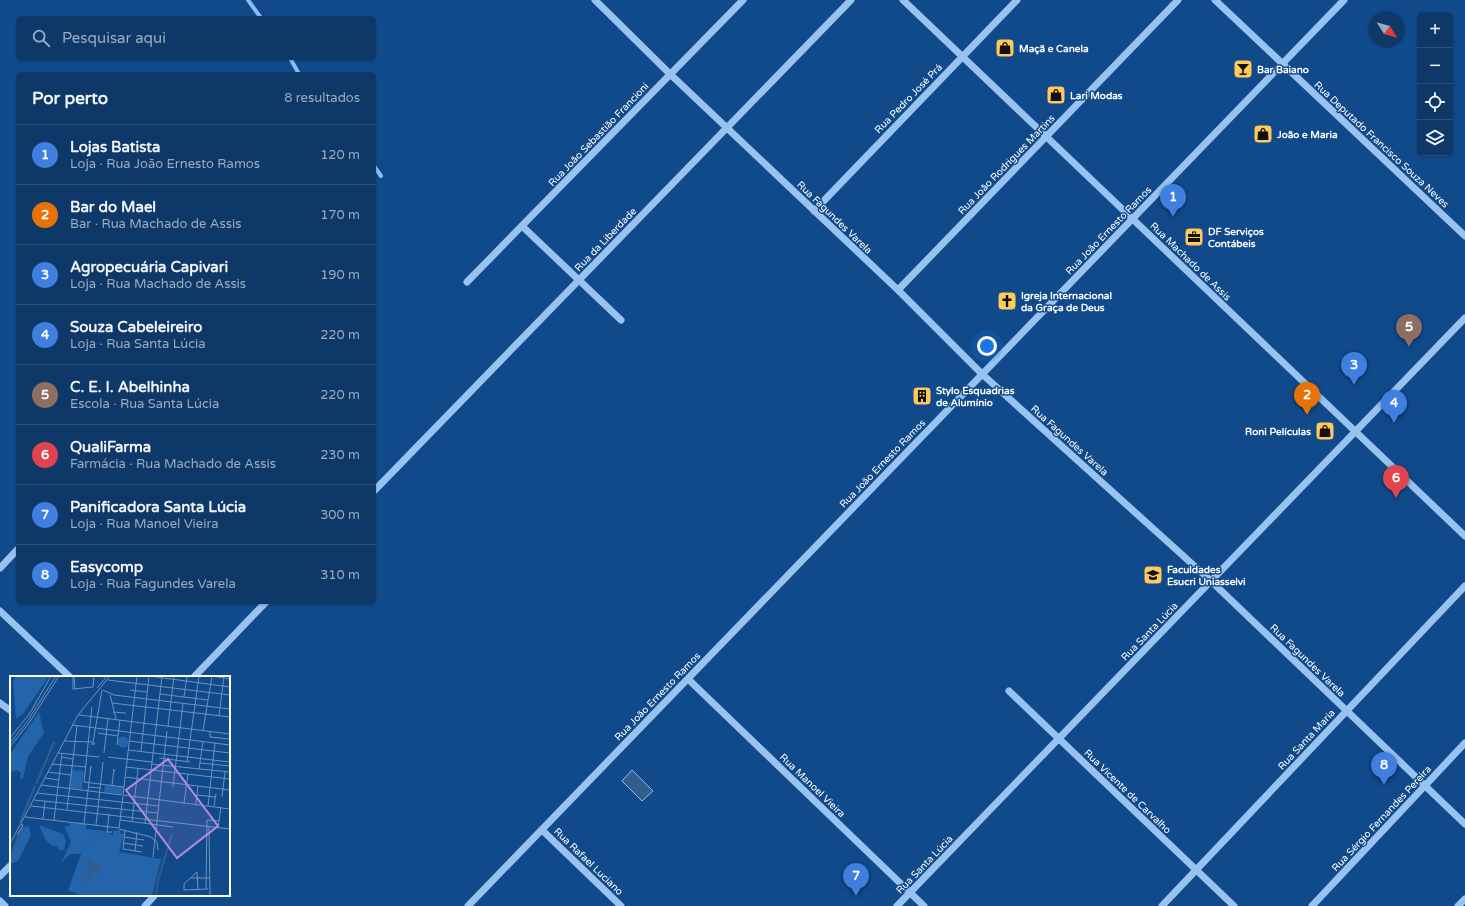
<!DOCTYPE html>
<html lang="pt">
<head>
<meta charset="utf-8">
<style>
  body { margin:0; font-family:"Varela Round",sans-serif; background:#163f6e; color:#f1f3f6 }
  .controls { position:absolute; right:12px; top:12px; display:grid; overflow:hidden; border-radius:6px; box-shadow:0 1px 3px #0004 }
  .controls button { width:36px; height:36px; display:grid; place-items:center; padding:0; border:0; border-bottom:1px solid #2d527c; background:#0d3868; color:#f1f3f6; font:20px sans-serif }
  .compass { position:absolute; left:1369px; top:12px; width:36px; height:36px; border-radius:50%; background:#0d3868; box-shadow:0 1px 3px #0004; rotate:127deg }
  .you { position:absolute; left:987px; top:346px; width:14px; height:14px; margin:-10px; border:3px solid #fff; border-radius:50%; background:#1a73e8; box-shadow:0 0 0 6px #1a73e833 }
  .badge { display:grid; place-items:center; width:26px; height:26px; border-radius:50%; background:#8c9099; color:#fff; font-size:13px; font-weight:700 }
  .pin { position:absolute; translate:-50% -33px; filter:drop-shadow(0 1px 2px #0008) }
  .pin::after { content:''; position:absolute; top:21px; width:14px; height:12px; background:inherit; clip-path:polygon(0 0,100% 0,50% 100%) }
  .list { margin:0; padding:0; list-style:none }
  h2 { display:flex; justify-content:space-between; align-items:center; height:52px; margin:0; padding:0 16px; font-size:17px }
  h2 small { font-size:13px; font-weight:400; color:#9aacc0 }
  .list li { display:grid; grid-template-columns:26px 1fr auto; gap:12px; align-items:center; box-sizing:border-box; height:60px; padding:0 16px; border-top:1px solid #2d527c }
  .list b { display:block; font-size:15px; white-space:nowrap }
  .list p { margin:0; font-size:13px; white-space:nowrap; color:#9aacc0 }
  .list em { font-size:13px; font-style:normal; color:#9aacc0 }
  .icon { flex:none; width:22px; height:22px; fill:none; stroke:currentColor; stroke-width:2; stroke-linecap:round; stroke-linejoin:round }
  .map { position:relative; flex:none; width:1465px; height:906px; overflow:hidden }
  .search { position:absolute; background:#0d3868; box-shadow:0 1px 3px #0004; left:16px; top:16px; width:360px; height:44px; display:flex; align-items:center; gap:10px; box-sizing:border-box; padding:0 14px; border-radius:6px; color:#9aacc0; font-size:15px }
  .panel { position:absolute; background:#0d3868; box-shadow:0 1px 3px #0004; left:16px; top:72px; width:360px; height:532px; border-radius:6px }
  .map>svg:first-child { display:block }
</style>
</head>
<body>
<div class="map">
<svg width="1465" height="906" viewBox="0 0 1465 906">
  <rect width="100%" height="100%" fill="#114a8b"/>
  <!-- water -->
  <path fill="#325d8d" stroke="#8abff5" d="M 632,770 L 653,791 L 642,801 L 622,781 Z"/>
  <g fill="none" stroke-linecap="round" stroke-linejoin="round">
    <!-- stream -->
    <path stroke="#8abff5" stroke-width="4" d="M 248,0 L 261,18
      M 290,58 L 299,74
      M 374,166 L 381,176"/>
    <!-- minor -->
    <path stroke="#98c3f1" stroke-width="7" d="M 595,0 L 670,74 L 898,290 L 982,374 L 1211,581 L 1465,824
      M 903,0 L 1465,536
      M 1215,0 L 1465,236
      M 814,211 L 1017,0
      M 522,226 L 621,320
      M 467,282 L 743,0
      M 898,290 L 1178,0
      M 374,491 L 851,0
      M 0,568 L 18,549
      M 0,611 L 70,677
      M 194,677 L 266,602
      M 688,679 L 924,906
      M 1009,691 L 1234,906
      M 0,703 L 11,711
      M 542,830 L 621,906
      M 0,876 L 11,865
      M 0,901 L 5,906
      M 145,906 L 155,895
      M 468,906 L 1344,0
      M 897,906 L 1465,318
      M 1162,906 L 1465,586
      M 1312,906 L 1465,743
      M 1458,906 L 1465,899"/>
  </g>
  <!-- icons -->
  <defs>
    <g id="shop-square" transform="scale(1)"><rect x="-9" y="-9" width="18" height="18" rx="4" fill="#ffca59" stroke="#114a8b"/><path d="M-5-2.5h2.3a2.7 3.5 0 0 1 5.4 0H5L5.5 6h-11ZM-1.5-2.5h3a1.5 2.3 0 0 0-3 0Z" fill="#111"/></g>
    <g id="bar-square" transform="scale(1)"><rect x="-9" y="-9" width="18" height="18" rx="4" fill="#ffca59" stroke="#114a8b"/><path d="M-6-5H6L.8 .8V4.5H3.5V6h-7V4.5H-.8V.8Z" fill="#111"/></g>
    <g id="office-square" transform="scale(1)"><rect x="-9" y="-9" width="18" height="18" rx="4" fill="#ffca59" stroke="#114a8b"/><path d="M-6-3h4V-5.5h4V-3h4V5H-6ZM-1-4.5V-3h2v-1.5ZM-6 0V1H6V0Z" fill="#111"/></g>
    <g id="church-square" transform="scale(1)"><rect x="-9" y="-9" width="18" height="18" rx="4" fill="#ffca59" stroke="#114a8b"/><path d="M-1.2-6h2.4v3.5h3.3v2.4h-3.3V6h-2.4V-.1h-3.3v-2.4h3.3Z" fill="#111"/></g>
    <g id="building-square" transform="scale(1)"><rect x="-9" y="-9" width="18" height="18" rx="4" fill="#ffca59" stroke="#114a8b"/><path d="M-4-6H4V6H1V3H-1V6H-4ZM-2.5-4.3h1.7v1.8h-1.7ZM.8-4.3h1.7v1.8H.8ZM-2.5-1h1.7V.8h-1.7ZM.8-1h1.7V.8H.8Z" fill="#111"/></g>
    <g id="university-square" transform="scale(1)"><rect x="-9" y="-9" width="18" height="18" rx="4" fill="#ffca59" stroke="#114a8b"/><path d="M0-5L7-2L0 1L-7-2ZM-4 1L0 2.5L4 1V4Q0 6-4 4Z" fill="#111"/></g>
  </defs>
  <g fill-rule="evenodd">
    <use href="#shop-square" x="1005" y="48"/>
    <use href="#bar-square" x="1243" y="69"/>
    <use href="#shop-square" x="1056" y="95"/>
    <use href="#shop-square" x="1263" y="134"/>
    <use href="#office-square" x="1194" y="237"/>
    <use href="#church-square" x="1007" y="301"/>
    <use href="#building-square" x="922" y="396"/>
    <use href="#shop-square" x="1325" y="431"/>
    <use href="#university-square" x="1153" y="575"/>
  </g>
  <g text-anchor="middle" stroke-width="3" stroke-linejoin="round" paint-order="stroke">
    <!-- poi labels -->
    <g font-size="10" font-weight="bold" fill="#fff" stroke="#114a8b" text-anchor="start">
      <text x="1019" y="52">Maçã e Canela</text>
      <text x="1257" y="73">Bar Baiano</text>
      <text x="1070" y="99">Lari Modas</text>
      <text x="1277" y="138">João e Maria</text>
      <text x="1208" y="235">DF Serviços<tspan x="1208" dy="12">Contábeis</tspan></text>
      <text x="1021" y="299">Igreja Internacional<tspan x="1021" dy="12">da Graça de Deus</tspan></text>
      <text x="936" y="394">Stylo Esquadrias<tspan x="936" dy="12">de Alumínio</tspan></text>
      <text x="1311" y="435" text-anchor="end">Roni Películas</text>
      <text x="1167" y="573">Faculdades<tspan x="1167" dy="12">Esucri Uniasselvi</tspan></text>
    </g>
    <!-- street labels -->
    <g font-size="10" fill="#fff" stroke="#114a8b">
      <text transform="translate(908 98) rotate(-46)" y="4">Rua Pedro José Prá</text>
      <text transform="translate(598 134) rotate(-46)" y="4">Rua João Sebastião Francioni</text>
      <text transform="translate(1382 144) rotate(43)" y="4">Rua Deputado Francisco Souza Neves</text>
      <text transform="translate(1006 164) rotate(-46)" y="4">Rua João Rodrigues Martins</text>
      <text transform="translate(835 217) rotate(44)" y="4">Rua Fagundes Varela</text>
      <text transform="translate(1108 230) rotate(-46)" y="4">Rua João Ernesto Ramos</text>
      <text transform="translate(605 239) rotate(-46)" y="4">Rua da Liberdade</text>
      <text transform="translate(1191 261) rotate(44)" y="4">Rua Machado de Assis</text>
      <text transform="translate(1070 440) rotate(42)" y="4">Rua Fagundes Varela</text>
      <text transform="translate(882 463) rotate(-46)" y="4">Rua João Ernesto Ramos</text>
      <text transform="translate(1149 631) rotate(-46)" y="4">Rua Santa Lúcia</text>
      <text transform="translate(1308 660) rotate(44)" y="4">Rua Fagundes Varela</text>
      <text transform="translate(657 696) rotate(-46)" y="4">Rua João Ernesto Ramos</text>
      <text transform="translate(1306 739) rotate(-47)" y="4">Rua Santa Maria</text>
      <text transform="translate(813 785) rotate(44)" y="4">Rua Manoel Vieira</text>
      <text transform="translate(1128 791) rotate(44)" y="4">Rua Vicente de Carvalho</text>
      <text transform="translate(1381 818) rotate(-47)" y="4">Rua Sérgio Fernandes Pereira</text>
      <text transform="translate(589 861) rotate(44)" y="4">Rua Rafael Luciano</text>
      <text transform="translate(924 864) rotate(-46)" y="4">Rua Santa Lúcia</text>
    </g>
  </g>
  <!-- overview -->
  <g transform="translate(10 676)">
    <rect width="220" height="220" fill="#114a8b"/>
    <path d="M 29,36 L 34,57 L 18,80 L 13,102 L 10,104 L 11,97 L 7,94 L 0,97 L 0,78 ZM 29,149 L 53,158 L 56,165 L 54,173 L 50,175 L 48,171 L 41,169 L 35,163 Z" fill="#2364ab"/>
    <path d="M 60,147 L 76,148 L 76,153 L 94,155 L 103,159 L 76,165 L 72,178 L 60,178 L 51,187 L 61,166 L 54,150 L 59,150 ZM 19,150 L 21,159 L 8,185 L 0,188 L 0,178 L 12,151 Z" fill="#2364ab"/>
    <path d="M 6,0 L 39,0 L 13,38 L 6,43 L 3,7 Z" fill="#2364ab"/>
    <path d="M 95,109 L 113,111 L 112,118 L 94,116 ZM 110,154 L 110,157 L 114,158 L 109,176 L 151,183 L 142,220 L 72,220 L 58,214 L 76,165 L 103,159 L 103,155 Z" fill="#2364ab"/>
    <path d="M107.5 66a5.5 5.5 0 1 1 11 0a5.5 5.5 0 1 1-11 0ZM 62,94 L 74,95 L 72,113 L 60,112 Z" fill="#2364ab"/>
    <path d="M 79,182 L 83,184 L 84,190 L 89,188 L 91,190 L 89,198 L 84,197 L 80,204 L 75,206 L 71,203 L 78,203 L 78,199 L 74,198 L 71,203 L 70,200 L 80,193 L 77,185 Z" fill="#325d8d"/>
    <path fill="none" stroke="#325d8d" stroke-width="2" d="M 26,108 L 44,66M 10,146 L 25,110M 0,181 L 11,153M 146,220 L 148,204 L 162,158"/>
    <path fill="none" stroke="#7092b9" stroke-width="1" d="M 63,0 L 63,13 L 83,11 L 84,0M 64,0 L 65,13M 202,0 L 220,3M 98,4 L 220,19M 87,12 L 97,0M 93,14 L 104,19 L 220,33M 120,14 L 137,16M 150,18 L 198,24M 100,19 L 106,43M 174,21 L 177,0M 102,27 L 220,41M 82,31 L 74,106 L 114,111M 103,36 L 116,37M 69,39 L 220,58M 209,40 L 214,0M 62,49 L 220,69M 158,50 L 164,0M 193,55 L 202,0M 200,56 L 200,61 L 220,63M 88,57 L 108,60M 0,62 L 20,37 L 41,0M 54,65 L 83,66 L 85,68 L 81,68M 119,65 L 220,77M 83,66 L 92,14M 0,67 L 17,46 L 46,0M 107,69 L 110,44M 0,71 L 19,47 L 49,0M 118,74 L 220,86M 131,75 L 139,0 L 220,11M 48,77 L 89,81M 94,77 L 98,42M 51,81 L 63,83M 98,81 L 142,86M 149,82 L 180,86M 177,86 L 189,0M 190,87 L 220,90M 42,88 L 76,91M 141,88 L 220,96M 116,91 L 220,103M 189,93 L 193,65M 38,96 L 61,99M 115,101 L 220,114M 35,102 L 49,104M 31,109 L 112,119M 102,109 L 104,93 L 104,96M 78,111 L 90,112M 163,111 L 173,27M 27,117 L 149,130M 113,119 L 127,0M 113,119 L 220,133M 187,119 L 205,121M 212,121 L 215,96M 24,124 L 148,137M 174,127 L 178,98M 186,128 L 188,110M 21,130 L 220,153M 198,130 L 205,67M 204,130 L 206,118M 57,133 L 67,50M 99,138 L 97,156 L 102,156M 15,141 L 109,152M 33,143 L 35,125M 44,144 L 52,77M 110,144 L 163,151M 122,145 L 128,93M 74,147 L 81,90 L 80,94M 135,147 L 152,0M 86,149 L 93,86M 199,150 L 200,220M 109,152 L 113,120M 208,152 L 211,131M 109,153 L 141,161 L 147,166 L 148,174M 115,154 L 113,173 L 132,176M 7,159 L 13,149 L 11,148M 114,161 L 134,164M 114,167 L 133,170M 0,168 L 68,39 L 100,0M 125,175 L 127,156M 143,181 L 157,55M 187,196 L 174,208 L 174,214 L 198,213M 187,196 L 188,214M 181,202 L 199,202M 196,213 L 197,144 L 209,145"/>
    <path fill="#b68bdc" fill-opacity="0.15" stroke="#b68bdc" stroke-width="2" d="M 158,83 L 208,150 L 167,182 L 116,114 Z"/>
    <rect width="220" height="220" fill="none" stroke="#fff" stroke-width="2"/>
  </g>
</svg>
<div class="controls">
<button>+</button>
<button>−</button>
<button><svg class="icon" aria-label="locate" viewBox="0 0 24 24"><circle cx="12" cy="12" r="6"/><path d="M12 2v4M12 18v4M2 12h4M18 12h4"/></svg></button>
<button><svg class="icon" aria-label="layers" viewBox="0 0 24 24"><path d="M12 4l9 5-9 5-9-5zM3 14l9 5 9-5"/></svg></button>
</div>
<svg class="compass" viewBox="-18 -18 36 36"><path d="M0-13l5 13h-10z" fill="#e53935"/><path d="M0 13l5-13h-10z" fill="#9aacc0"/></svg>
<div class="you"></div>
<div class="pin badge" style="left:1173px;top:217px;background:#3f7fe0">1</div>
<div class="pin badge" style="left:1307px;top:415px;background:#e8710a">2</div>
<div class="pin badge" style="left:1354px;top:385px;background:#3f7fe0">3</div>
<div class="pin badge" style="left:1394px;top:423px;background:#3f7fe0">4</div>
<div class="pin badge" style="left:1409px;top:347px;background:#8d6e63">5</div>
<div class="pin badge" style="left:1396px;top:498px;background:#e0444e">6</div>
<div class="pin badge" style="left:856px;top:896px;background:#3f7fe0">7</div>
<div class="pin badge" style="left:1384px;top:785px;background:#3f7fe0">8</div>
<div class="search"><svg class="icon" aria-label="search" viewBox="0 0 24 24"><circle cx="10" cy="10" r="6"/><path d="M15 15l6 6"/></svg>Pesquisar aqui</div>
<section class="panel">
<h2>Por perto<small>8 resultados</small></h2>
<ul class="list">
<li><span class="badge" style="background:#3f7fe0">1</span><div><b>Lojas Batista</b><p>Loja · Rua João Ernesto Ramos</p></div><em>120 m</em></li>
<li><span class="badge" style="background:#e8710a">2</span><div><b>Bar do Mael</b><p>Bar · Rua Machado de Assis</p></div><em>170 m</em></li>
<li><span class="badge" style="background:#3f7fe0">3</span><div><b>Agropecuária Capivari</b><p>Loja · Rua Machado de Assis</p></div><em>190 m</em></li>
<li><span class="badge" style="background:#3f7fe0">4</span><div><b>Souza Cabeleireiro</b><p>Loja · Rua Santa Lúcia</p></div><em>220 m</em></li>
<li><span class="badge" style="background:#8d6e63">5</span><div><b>C. E. I. Abelhinha</b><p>Escola · Rua Santa Lúcia</p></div><em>220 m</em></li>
<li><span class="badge" style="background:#e0444e">6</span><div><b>QualiFarma</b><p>Farmácia · Rua Machado de Assis</p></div><em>230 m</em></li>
<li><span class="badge" style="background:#3f7fe0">7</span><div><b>Panificadora Santa Lúcia</b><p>Loja · Rua Manoel Vieira</p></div><em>300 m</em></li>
<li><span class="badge" style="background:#3f7fe0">8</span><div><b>Easycomp</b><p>Loja · Rua Fagundes Varela</p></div><em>310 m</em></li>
</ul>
</section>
</div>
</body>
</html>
